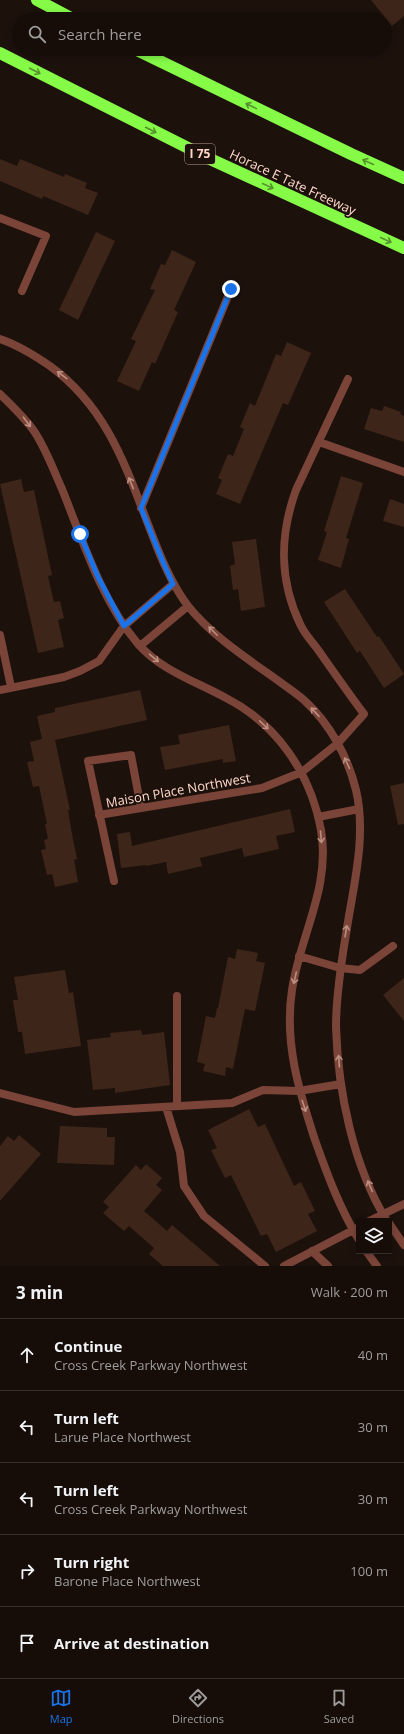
<!DOCTYPE html>
<html lang="en">
<head>
<meta charset="utf-8">
<style>
  body { margin:0; font-family:"Open Sans",sans-serif; background:#231b17; color:#f1f3f6 }
  .controls { position:absolute; right:12px; bottom:12px; display:grid; overflow:hidden; border-radius:0px; box-shadow:0 2px 6px #0003 }
  .controls button { width:36px; height:36px; display:grid; place-items:center; padding:0; border:0; border-bottom:1px solid #352d2a; background:#160d09; color:#f1f3f6; font:20px sans-serif }
  .stop { position:absolute; width:12px; height:12px; margin:-9px; border:3px solid #1a73e8; border-radius:50%; background:#fff }
  .stop.end { background:#1a73e8; border-color:#fff; box-shadow:0 1px 4px #0008 }
  .list { margin:0; padding:0; list-style:none }
  h2 { display:flex; justify-content:space-between; align-items:center; height:52px; margin:0; padding:0 16px; font-size:17px }
  h2 small { font-size:13px; font-weight:400; color:#9e9c9c }
  .list li { display:grid; grid-template-columns:26px 1fr auto; gap:12px; align-items:center; box-sizing:border-box; height:72px; padding:0 16px; border-top:1px solid #352d2a }
  .list b { display:block; font-size:15px; white-space:nowrap }
  .list p { margin:0; font-size:13px; white-space:nowrap; color:#9e9c9c }
  .list em { font-size:13px; font-style:normal; color:#9e9c9c }
  .icon { flex:none; width:22px; height:22px; fill:none; stroke:currentColor; stroke-width:2; stroke-linecap:round; stroke-linejoin:round }
  .map { position:relative; flex:none; width:404px; height:1266px; overflow:hidden }
  .search { position:absolute; background:#160d09; box-shadow:0 2px 6px #0003; left:12px; right:12px; top:12px; height:44px; display:flex; align-items:center; gap:10px; box-sizing:border-box; padding:0 14px; border-radius:22px; color:#9e9c9c; font-size:15px }
  .sheet { height:412px; background:#160d09 }
  nav { display:flex; justify-content:space-around; align-items:center; box-sizing:border-box; height:56px; border-top:1px solid #352d2a; background:#160d09; font-size:11px; color:#9e9c9c }
  nav a { display:grid; justify-items:center; gap:2px }
  nav .on { color:#1a73e8 }
  .map>svg:first-child { display:block }
</style>
</head>
<body>
<div class="map">
<svg width="404" height="1266" viewBox="0 0 404 1266">
  <rect width="100%" height="100%" fill="#1d110c"/>
  <!-- building -->
  <path fill="#3e2519" d="M 371,0 L 404,0 L 404,16 L 392,26 Z
    M 0,159 L 17,166 L 20,159 L 64,177 L 65,174 L 87,183 L 85,188 L 98,193 L 88,215 L 43,196 L 42,199 L 0,181 Z
    M 96,232 L 115,241 L 78,320 L 59,310 Z
    M 172,250 L 196,262 L 174,310 L 178,312 L 155,364 L 152,362 L 139,391 L 117,381 L 136,341 L 131,339 L 155,290 L 150,289 L 161,264 L 165,265 Z
    M 287,342 L 311,353 L 288,405 L 283,403 L 240,504 L 216,494 L 222,480 L 218,478 L 228,454 L 233,456 L 244,429 L 240,427 L 250,403 L 255,406 L 276,354 L 281,356 Z
    M 384,406 L 401,412 L 400,414 L 404,416 L 404,442 L 364,429 L 371,408 L 382,411 Z
    M 341,476 L 363,483 L 346,538 L 349,539 L 341,568 L 318,560 L 327,532 L 324,531 Z
    M 21,479 L 24,492 L 34,490 L 52,575 L 48,576 L 54,602 L 60,601 L 64,618 L 58,620 L 64,647 L 38,653 L 0,484 Z
    M 390,499 L 404,504 L 404,527 L 383,521 Z
    M 256,539 L 265,607 L 241,611 L 238,589 L 233,590 L 230,566 L 235,564 L 232,542 Z
    M 345,589 L 377,637 L 379,636 L 404,674 L 384,688 L 360,651 L 357,653 L 324,602 Z
    M 140,690 L 147,720 L 55,740 L 70,810 L 68,810 L 72,834 L 77,859 L 74,860 L 78,882 L 55,887 L 52,874 L 47,875 L 41,850 L 46,849 L 44,840 L 48,839 L 45,824 L 47,824 L 39,786 L 33,787 L 27,762 L 34,761 L 30,742 L 42,739 L 37,716 L 55,712 L 55,708 Z
    M 229,725 L 236,761 L 223,763 L 223,759 L 165,770 L 160,747 L 180,744 L 178,735 Z
    M 404,783 L 404,824 L 398,825 L 390,786 Z
    M 290,809 L 295,832 L 276,836 L 279,849 L 244,857 L 242,848 L 200,858 L 202,866 L 168,874 L 166,862 L 146,866 L 146,865 L 121,868 L 117,834 L 130,832 L 132,846 Z
    M 237,949 L 258,953 L 256,961 L 265,963 L 255,1011 L 245,1009 L 233,1069 L 226,1067 L 225,1076 L 203,1071 L 205,1064 L 197,1062 L 206,1016 L 215,1018 L 217,1008 L 218,1008 L 228,957 L 235,959 Z
    M 65,970 L 69,993 L 73,992 L 81,1046 L 25,1054 L 22,1032 L 18,1032 L 14,1007 L 13,1000 L 18,1000 L 14,977 Z
    M 404,978 L 404,1021 L 383,995 Z
    M 141,1030 L 142,1035 L 164,1032 L 170,1085 L 115,1093 L 115,1088 L 93,1090 L 87,1040 L 111,1037 L 110,1033 Z
    M 249,1109 L 258,1127 L 265,1124 L 294,1186 L 301,1182 L 315,1211 L 308,1214 L 317,1231 L 276,1252 L 267,1234 L 261,1236 L 231,1175 L 225,1178 L 211,1150 L 217,1148 L 208,1130 Z
    M 60,1126 L 107,1128 L 107,1137 L 115,1137 L 114,1165 L 57,1163 Z
    M 19,1135 L 41,1154 L 0,1201 L 0,1146 L 8,1136 L 14,1141 Z
    M 146,1164 L 162,1178 L 156,1185 L 162,1190 L 144,1211 L 167,1231 L 172,1225 L 220,1266 L 163,1266 L 149,1254 L 154,1248 L 129,1226 L 124,1231 L 103,1213 L 109,1207 L 103,1202 L 136,1165 L 141,1170 Z"/>
  <g fill="none" stroke-linecap="round" stroke-linejoin="round">
    <!-- service -->
    <path stroke="#7b4438" stroke-width="8" d="M 340,968 L 360,970 L 393,946
      M 177,1106 L 177,996
      M 312,1251 L 328,1266"/>
    <!-- minor -->
    <path stroke="#7b4438" stroke-width="8" d="M 0,218 L 46,236 L 22,291
      M 0,339 C 18,345 34,355 50,366 C 110,410 127,471 153,537 C 162,561 172,585 188,606 C 213,637 248,659 280,682 C 288,688 297,694 305,701 C 330,724 348,757 356,790 C 367,837 353,887 346,934 C 341,964 336,996 336,1027 C 338,1091 353,1166 387,1221
      M 0,394 C 12,406 24,417 34,431 C 46,449 53,469 62,489 C 83,541 101,600 138,644 C 162,671 195,681 226,698 C 277,724 311,774 321,830 C 331,888 300,935 292,990 C 284,1043 299,1091 315,1140 C 327,1174 340,1209 359,1240
      M 319,442 L 404,472
      M 141,508 L 231,289
      M 0,635 L 11,687
      M 140,646 L 188,606
      M 0,690 L 64,677 L 80,671 L 99,661 L 124,626 L 173,584
      M 99,815 L 262,788 L 302,772 L 338,743 L 364,714 C 349,694 335,674 321,654 C 315,645 306,636 301,626 C 279,581 279,537 296,490 L 348,379
      M 318,817 L 359,809
      M 114,881 L 88,761 L 131,755 L 141,808
      M 299,956 L 340,968
      M 0,1093 L 74,1112 L 232,1103 L 263,1090 L 299,1091 L 341,1084
      M 166,1107 L 180,1152 L 184,1186 L 204,1216 L 265,1266
      M 369,1221 L 404,1204
      M 389,1223 L 404,1245
      M 366,1251 L 377,1266
      M 284,1266 L 359,1227"/>
    <!-- motorway -->
    <path stroke="#85fb48" stroke-width="12" d="M 37,0 L 73,19
      M 135,49 L 351,154 L 404,178
      M 0,53 L 210,159 L 404,248"/>
  </g>
  <!-- one-way arrows -->
  <defs><path id="oneway-shaft" d="M-6 0H5M1.5-3L5.5 0L1.5 3" fill="none" stroke-width="1.6" stroke-linecap="round" stroke-linejoin="round"/></defs>
  <g stroke="#56922d">
    <use href="#oneway-shaft" transform="translate(35 71) rotate(27)"/>
    <use href="#oneway-shaft" transform="translate(251 106) rotate(-154)"/>
    <use href="#oneway-shaft" transform="translate(151 130) rotate(27)"/>
    <use href="#oneway-shaft" transform="translate(368 162) rotate(-156)"/>
    <use href="#oneway-shaft" transform="translate(268 186) rotate(25)"/>
    <use href="#oneway-shaft" transform="translate(386 240) rotate(25)"/>
  </g>
  <g stroke="#bc8e81">
    <use href="#oneway-shaft" transform="translate(62 375) rotate(-143)"/>
    <use href="#oneway-shaft" transform="translate(27 422) rotate(53)"/>
    <use href="#oneway-shaft" transform="translate(131 483) rotate(-112)"/>
    <use href="#oneway-shaft" transform="translate(213 631) rotate(-135)"/>
    <use href="#oneway-shaft" transform="translate(154 658) rotate(40)"/>
    <use href="#oneway-shaft" transform="translate(315 712) rotate(-133)"/>
    <use href="#oneway-shaft" transform="translate(264 725) rotate(44)"/>
    <use href="#oneway-shaft" transform="translate(347 763) rotate(-114)"/>
    <use href="#oneway-shaft" transform="translate(321 837) rotate(85)"/>
    <use href="#oneway-shaft" transform="translate(346 931) rotate(-81)"/>
    <use href="#oneway-shaft" transform="translate(295 978) rotate(103)"/>
    <use href="#oneway-shaft" transform="translate(339 1061) rotate(-94)"/>
    <use href="#oneway-shaft" transform="translate(304 1106) rotate(72)"/>
    <use href="#oneway-shaft" transform="translate(370 1186) rotate(-113)"/>
  </g>
  <g fill="none" stroke-linecap="round" stroke-linejoin="round">
    <!-- route -->
    <path stroke="#1a73e8" stroke-width="5" d="M 80,534 L 98,577 L 124,626 L 173,584 L 163,562 L 141,508 L 231,289"/>
  </g>
  <g text-anchor="middle" stroke-width="3.5" stroke-linejoin="round" paint-order="stroke">
    <!-- shield labels -->
    <rect fill="#1d110c" stroke="#ba9c91" stroke-width="1" x="185" y="144" width="30" height="20" rx="3"/>
    <g font-size="12" font-weight="bold" fill="#fed7ca">
      <text x="200" y="158">I 75</text>
    </g>
    <!-- street labels -->
    <g font-size="13" fill="#fed7ca" stroke="#1d110c">
      <text transform="translate(293 182) rotate(25)" y="5">Horace E Tate Freeway</text>
      <text transform="translate(178 790) rotate(-10)" y="5">Maison Place Northwest</text>
    </g>
  </g>
</svg>
<div class="controls">
<button><svg class="icon" aria-label="layers" viewBox="0 0 24 24"><path d="M12 4l9 5-9 5-9-5zM3 14l9 5 9-5"/></svg></button>
</div>
<div class="stop" style="left:80px;top:534px"></div>
<div class="stop end" style="left:231px;top:289px"></div>
<div class="search"><svg class="icon" aria-label="search" viewBox="0 0 24 24"><circle cx="10" cy="10" r="6"/><path d="M15 15l6 6"/></svg>Search here</div>
</div>
<section class="sheet">
<h2>3 min<small>Walk · 200 m</small></h2>
<ul class="list">
<li><svg class="icon" aria-label="ahead" viewBox="0 0 24 24"><path d="M12 20V5M6 11l6-6 6 6"/></svg><div><b>Continue</b><p>Cross Creek Parkway Northwest</p></div><em>40 m</em></li>
<li><svg class="icon" aria-label="left" viewBox="0 0 24 24"><path d="M17 20v-9H6M10 6l-5 5 5 5"/></svg><div><b>Turn left</b><p>Larue Place Northwest</p></div><em>30 m</em></li>
<li><svg class="icon" aria-label="left" viewBox="0 0 24 24"><path d="M17 20v-9H6M10 6l-5 5 5 5"/></svg><div><b>Turn left</b><p>Cross Creek Parkway Northwest</p></div><em>30 m</em></li>
<li><svg class="icon" aria-label="right" viewBox="0 0 24 24"><path d="M7 20v-9h11M14 6l5 5-5 5"/></svg><div><b>Turn right</b><p>Barone Place Northwest</p></div><em>100 m</em></li>
<li><svg class="icon" aria-label="arrive" viewBox="0 0 24 24"><path d="M6 21V4h12l-3 4 3 4H6"/></svg><div><b>Arrive at destination</b></div></li>
</ul>
</section>
<nav>
<a class="on"><svg class="icon" aria-label="map" viewBox="0 0 24 24"><path d="M3 6l6-2 6 2 6-2v14l-6 2-6-2-6 2zM9 4v14M15 6v14"/></svg>Map</a>
<a><svg class="icon" aria-label="directions" viewBox="0 0 24 24"><path d="M12 3l9 9-9 9-9-9zM9 14v-3h6M13 9l2 2-2 2"/></svg>Directions</a>
<a><svg class="icon" aria-label="saved" viewBox="0 0 24 24"><path d="M7 4h10v16l-5-4-5 4z"/></svg>Saved</a>
</nav>
</body>
</html>
